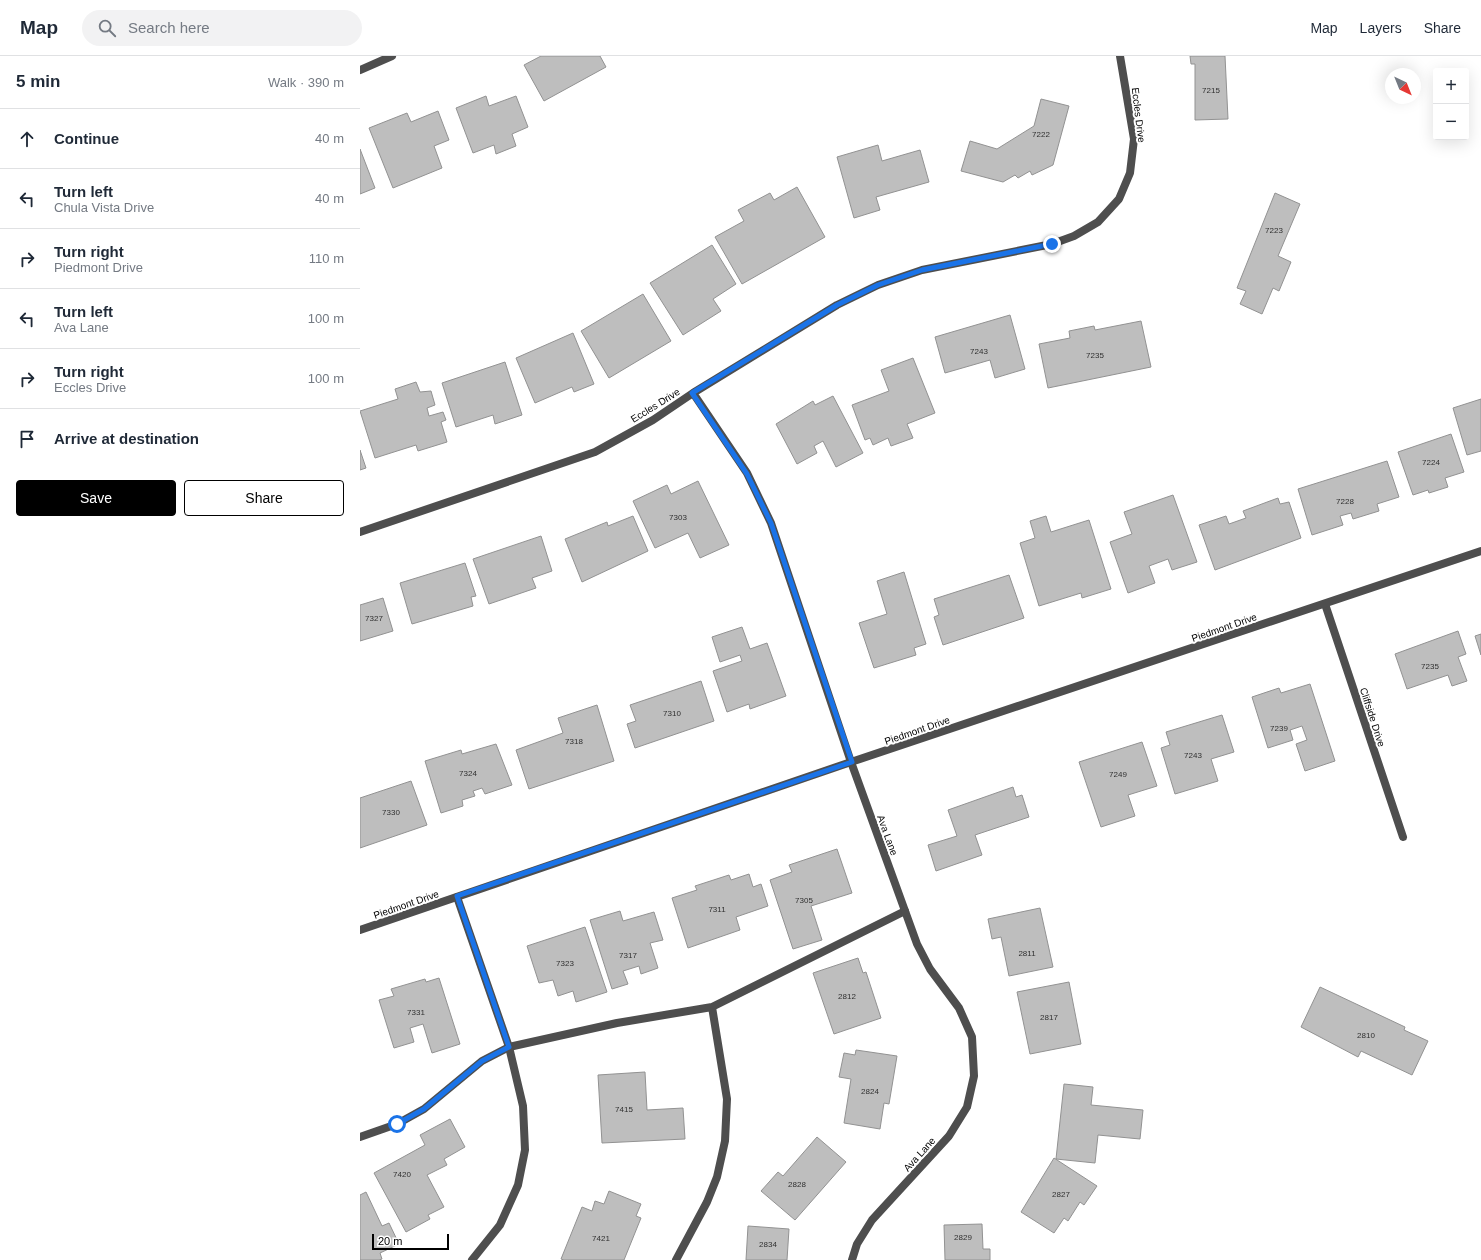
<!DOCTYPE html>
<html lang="en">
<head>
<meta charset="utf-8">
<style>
  body { margin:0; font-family:Helvetica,sans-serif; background:#f2f2f3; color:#1f2937 }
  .controls { position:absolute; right:12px; top:12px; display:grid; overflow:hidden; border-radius:4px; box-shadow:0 4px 16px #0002 }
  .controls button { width:36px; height:36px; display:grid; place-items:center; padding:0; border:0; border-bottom:1px solid #e0e1e3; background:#fff; color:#1f2937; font:20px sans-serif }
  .compass { position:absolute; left:1025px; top:12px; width:36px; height:36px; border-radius:50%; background:#fff; box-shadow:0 4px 16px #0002; rotate:137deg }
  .scale { position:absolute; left:12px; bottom:10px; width:77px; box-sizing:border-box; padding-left:4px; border:2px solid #000; border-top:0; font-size:11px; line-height:14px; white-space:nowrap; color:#000; -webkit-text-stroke:3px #fff; paint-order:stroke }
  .stop { position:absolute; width:12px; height:12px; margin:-9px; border:3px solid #1a73e8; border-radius:50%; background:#fff }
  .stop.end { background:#1a73e8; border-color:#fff; box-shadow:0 1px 4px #0008 }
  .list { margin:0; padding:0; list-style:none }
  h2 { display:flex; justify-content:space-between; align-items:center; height:52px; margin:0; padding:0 16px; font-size:17px }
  h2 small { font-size:13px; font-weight:400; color:#747a83 }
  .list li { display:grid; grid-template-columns:26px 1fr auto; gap:12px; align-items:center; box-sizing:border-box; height:60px; padding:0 16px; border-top:1px solid #e0e1e3 }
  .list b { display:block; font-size:15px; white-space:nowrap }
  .list p { margin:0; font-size:13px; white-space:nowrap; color:#747a83 }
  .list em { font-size:13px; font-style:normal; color:#747a83 }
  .actions { display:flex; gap:8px; padding:12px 16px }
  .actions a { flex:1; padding:9px 0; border:1px solid #000; border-radius:4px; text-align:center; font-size:14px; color:#000 }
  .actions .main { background:#000; color:#fff }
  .icon { flex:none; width:22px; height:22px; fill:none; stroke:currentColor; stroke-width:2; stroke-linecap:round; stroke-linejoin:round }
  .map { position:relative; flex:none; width:1121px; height:1204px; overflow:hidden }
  header { display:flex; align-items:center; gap:24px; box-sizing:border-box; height:56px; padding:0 20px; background:#fff; border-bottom:1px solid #e0e1e3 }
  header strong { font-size:19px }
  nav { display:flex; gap:22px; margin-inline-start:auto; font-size:14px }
  .search { width:280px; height:36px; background:#f2f2f3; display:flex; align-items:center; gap:10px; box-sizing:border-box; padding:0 14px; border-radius:22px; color:#747a83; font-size:15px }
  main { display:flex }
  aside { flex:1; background:#fff }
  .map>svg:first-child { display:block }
</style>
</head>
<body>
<header>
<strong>Map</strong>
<div class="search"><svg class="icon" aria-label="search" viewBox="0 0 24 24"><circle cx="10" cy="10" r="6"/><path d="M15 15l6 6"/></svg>Search here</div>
<nav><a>Map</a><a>Layers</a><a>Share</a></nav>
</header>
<main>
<aside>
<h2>5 min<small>Walk · 390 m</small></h2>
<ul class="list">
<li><svg class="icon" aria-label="ahead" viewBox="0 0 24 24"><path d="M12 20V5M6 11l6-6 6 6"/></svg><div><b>Continue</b></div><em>40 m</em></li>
<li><svg class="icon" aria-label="left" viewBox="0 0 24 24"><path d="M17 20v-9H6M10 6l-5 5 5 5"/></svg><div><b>Turn left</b><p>Chula Vista Drive</p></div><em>40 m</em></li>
<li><svg class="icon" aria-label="right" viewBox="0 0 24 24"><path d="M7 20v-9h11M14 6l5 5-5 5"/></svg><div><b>Turn right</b><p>Piedmont Drive</p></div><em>110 m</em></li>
<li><svg class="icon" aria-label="left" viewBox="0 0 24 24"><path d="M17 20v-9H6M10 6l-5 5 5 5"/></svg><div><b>Turn left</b><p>Ava Lane</p></div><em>100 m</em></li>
<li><svg class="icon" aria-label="right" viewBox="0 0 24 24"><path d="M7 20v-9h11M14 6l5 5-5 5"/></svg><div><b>Turn right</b><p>Eccles Drive</p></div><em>100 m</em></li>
<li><svg class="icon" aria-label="arrive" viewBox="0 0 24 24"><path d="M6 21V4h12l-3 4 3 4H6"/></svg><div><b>Arrive at destination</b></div></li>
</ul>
<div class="actions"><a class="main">Save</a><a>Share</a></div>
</aside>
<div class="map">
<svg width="1121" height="1204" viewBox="0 0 1121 1204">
  <rect width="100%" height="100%" fill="#fff"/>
  <!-- building -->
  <path fill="#bebebe" stroke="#929292" d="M 181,0 L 240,0 L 246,11 L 184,45 L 164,9 Z
    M 830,0 L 865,0 L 868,63 L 835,64 L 835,8 L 831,8 Z
    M 126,40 L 129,50 L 156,40 L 168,71 L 152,78 L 156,90 L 136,98 L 134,89 L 113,97 L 96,52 Z
    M 681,43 L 709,50 L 693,109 L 672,119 L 670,115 L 658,122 L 655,119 L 643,126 L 601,115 L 610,85 L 637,93 L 674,70 Z
    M 78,55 L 89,84 L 74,90 L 82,112 L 33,132 L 9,72 L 47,57 L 51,66 Z
    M 518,89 L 522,105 L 560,94 L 569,126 L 516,141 L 520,154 L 494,162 L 477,101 Z
    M 0,93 L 15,132 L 0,138 Z
    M 437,131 L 465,181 L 382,228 L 355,181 L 384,165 L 378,154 L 410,137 L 414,144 Z
    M 915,137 L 940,148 L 918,200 L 931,206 L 919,235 L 913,232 L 902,258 L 880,248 L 886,235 L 877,232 Z
    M 352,189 L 376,228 L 353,243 L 361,255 L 323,279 L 290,227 Z
    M 283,238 L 311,285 L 249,322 L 221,275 Z
    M 650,259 L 665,313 L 635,322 L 630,304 L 585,317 L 575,281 Z
    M 781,265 L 791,311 L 688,332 L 679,288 L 710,282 L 709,275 L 734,270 L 735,274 Z
    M 213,277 L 234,328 L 214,336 L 212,331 L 175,347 L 156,302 Z
    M 553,302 L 575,357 L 547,368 L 553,382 L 531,390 L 528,382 L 513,389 L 510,382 L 505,384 L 492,349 L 529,335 L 521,314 Z
    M 145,306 L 162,359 L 135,368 L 133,359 L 96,371 L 82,327 Z
    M 56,326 L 60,336 L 71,335 L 75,349 L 67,352 L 69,360 L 83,356 L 86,364 L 81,366 L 87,386 L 58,395 L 56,389 L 15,402 L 0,355 L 38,343 L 35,333 Z
    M 473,340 L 503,397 L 476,411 L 463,385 L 454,390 L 457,397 L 437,408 L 416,368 L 453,345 L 455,349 Z
    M 1121,343 L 1121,395 L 1107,399 L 1093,352 Z
    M 1091,378 L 1104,416 L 1085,422 L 1088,431 L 1069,437 L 1068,434 L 1053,439 L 1038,396 Z
    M 0,394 L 6,412 L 0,414 Z
    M 1027,405 L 1039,441 L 1017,448 L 1019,455 L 993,463 L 991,457 L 980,460 L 983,469 L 952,479 L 938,433 Z
    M 338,425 L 369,489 L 340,502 L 328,477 L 295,492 L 273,445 L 307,429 L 311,438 Z
    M 813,439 L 837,506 L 812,514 L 808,503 L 789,510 L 795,527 L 768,537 L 750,486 L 772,478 L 764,456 Z
    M 918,442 L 920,448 L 929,446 L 941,482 L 855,514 L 839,469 L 866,460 L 869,468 L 886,462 L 883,455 Z
    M 273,460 L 288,495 L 222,526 L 205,483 L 247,466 L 248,470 Z
    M 686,460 L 691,476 L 729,464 L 751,533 L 722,542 L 721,537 L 679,550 L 660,487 L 675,482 L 670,465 Z
    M 181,480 L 192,515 L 172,522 L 176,532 L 129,548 L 113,503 Z
    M 105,507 L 116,540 L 111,541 L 113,550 L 52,568 L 40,527 Z
    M 544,516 L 566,588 L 554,592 L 556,599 L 514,612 L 499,567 L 527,558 L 517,525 Z
    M 649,519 L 664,562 L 583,589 L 574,561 L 579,559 L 574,543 Z
    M 23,542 L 33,575 L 0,585 L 0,549 Z
    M 382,571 L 390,593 L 407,587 L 426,640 L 390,653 L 389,648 L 367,656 L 353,615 L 382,605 L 380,599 L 360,606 L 352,581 Z
    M 1098,575 L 1106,598 L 1098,601 L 1107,625 L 1092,630 L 1088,619 L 1047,633 L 1035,598 Z
    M 1121,578 L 1121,599 L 1115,580 Z
    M 341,625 L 354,665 L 275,692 L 267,668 L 276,665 L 270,649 Z
    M 950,628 L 975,705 L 945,715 L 936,688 L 947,684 L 942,670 L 930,674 L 933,684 L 908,692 L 892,641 L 919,632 L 921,637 Z
    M 237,649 L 254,705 L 169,733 L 156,694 L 203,677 L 198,662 Z
    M 862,659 L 874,696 L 851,703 L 858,725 L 815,738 L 801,692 L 810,689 L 806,676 Z
    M 782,686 L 797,730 L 768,739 L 775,760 L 741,771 L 719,706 Z
    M 136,688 L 152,729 L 125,738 L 122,732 L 113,735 L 115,740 L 102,744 L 103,750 L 81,757 L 65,705 L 101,694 L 102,698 Z
    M 51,725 L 67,769 L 0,792 L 0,742 Z
    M 653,731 L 656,741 L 662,739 L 669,761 L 615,779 L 622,799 L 576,815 L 568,789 L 597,780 L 588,754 Z
    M 477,793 L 492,837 L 451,850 L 462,884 L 433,893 L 410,824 L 432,816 L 429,809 Z
    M 389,818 L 393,831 L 401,828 L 408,850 L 376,861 L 380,874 L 328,892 L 312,842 L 337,834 L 335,830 L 369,819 L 371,824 Z
    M 680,852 L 693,911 L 649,920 L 641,881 L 632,883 L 628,863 Z
    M 260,855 L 263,865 L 294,856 L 303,884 L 290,887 L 298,912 L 281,918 L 279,910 L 263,915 L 268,928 L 252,933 L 230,864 Z
    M 225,871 L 247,936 L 216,946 L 213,935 L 198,940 L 193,924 L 179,927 L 167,890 Z
    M 498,902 L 503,917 L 506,916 L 521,962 L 474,978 L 453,917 Z
    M 79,922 L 100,988 L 72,997 L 63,968 L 50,972 L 54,986 L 34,992 L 19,944 L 34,940 L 31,933 L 65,923 L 66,926 Z
    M 709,926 L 721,988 L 670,998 L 657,936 Z
    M 960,931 L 1045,971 L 1044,974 L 1068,985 L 1052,1019 L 1001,995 L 998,1001 L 941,971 Z
    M 496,994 L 537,1000 L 529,1048 L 524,1047 L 520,1073 L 484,1067 L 491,1023 L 479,1021 L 484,997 L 495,999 Z
    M 285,1016 L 287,1054 L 323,1052 L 325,1083 L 242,1087 L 238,1019 Z
    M 704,1028 L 733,1031 L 731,1049 L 783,1054 L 780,1083 L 738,1079 L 735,1107 L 696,1103 Z
    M 90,1063 L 105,1091 L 84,1103 L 87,1109 L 67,1119 L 84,1151 L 68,1159 L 70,1163 L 46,1176 L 14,1117 L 65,1089 L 60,1079 Z
    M 457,1081 L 486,1106 L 435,1164 L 401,1135 L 418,1116 L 423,1120 Z
    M 694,1102 L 737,1130 L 724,1149 L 720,1146 L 708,1165 L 704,1162 L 694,1177 L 661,1156 Z
    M 249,1135 L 281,1148 L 276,1160 L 281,1162 L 264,1204 L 204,1204 L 201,1203 L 222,1151 L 232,1155 L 235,1145 L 244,1148 Z
    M 6,1136 L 22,1170 L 29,1167 L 39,1188 L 20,1197 L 22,1203 L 19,1204 L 0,1204 L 0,1139 Z
    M 622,1168 L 623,1193 L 630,1193 L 630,1204 L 585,1204 L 584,1169 Z
    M 388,1170 L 429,1173 L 427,1204 L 386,1204 Z"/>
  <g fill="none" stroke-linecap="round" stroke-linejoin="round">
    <!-- service -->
    <path stroke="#4e4e4e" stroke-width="8" d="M 0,1081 L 37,1068 L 64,1053 L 122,1005 L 149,991 L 257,967 L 352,951 L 545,855
      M 316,1204 L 347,1146 L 357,1121 L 365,1085 L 367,1043 L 352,951"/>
    <!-- minor -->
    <path stroke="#4e4e4e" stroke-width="8" d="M 0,14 L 32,0
      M 333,337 L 387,417 L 411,467 L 491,706 L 557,888 L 570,913 L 599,952 L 612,981 L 614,1020 L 607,1051 L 589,1080 L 512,1164 L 497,1188 L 492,1204
      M 0,476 L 235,396 L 293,364 L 333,337 L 477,249 L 518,229 L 562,214 L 692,188 L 714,180 L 738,166 L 759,143 L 770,117 L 774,83 L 760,0
      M 965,548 L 1043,781
      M 97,841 L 149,991 L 163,1050 L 165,1094 L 158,1129 L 140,1169 L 112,1204"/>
    <!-- tertiary -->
    <path stroke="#4e4e4e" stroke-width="8" d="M 0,874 L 491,706 L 1121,495"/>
  </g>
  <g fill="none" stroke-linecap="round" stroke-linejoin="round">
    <!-- route -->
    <path stroke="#1a73e8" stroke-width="5" d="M 37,1068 L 64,1053 L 122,1005 L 149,991 L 97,840 L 492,706 L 411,467 L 387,418 L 332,337 L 477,249 L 518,229 L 562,214 L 692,188"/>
  </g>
  <g text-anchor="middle" stroke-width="4" stroke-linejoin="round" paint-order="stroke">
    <!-- number labels -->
    <g font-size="8" fill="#303030">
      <text x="851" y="37">7215</text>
      <text x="681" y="81">7222</text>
      <text x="914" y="177">7223</text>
      <text x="619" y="298">7243</text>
      <text x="735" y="302">7235</text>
      <text x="1071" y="409">7224</text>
      <text x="985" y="448">7228</text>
      <text x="318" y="464">7303</text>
      <text x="14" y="565">7327</text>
      <text x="1070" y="613">7235</text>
      <text x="312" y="660">7310</text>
      <text x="919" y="675">7239</text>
      <text x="214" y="688">7318</text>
      <text x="833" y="702">7243</text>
      <text x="108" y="720">7324</text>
      <text x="758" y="721">7249</text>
      <text x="31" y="759">7330</text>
      <text x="444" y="847">7305</text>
      <text x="357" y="856">7311</text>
      <text x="667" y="900">2811</text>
      <text x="268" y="902">7317</text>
      <text x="205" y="910">7323</text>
      <text x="487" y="943">2812</text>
      <text x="56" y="959">7331</text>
      <text x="689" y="964">2817</text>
      <text x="1006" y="982">2810</text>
      <text x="510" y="1038">2824</text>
      <text x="264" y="1056">7415</text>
      <text x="42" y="1121">7420</text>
      <text x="437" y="1131">2828</text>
      <text x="701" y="1141">2827</text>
      <text x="603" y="1184">2829</text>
      <text x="241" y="1185">7421</text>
      <text x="408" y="1191">2834</text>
    </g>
    <!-- street labels -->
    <g font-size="10" fill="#000" stroke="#fff">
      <text transform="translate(779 59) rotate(83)" y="4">Eccles Drive</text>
      <text transform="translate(295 349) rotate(-32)" y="4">Eccles Drive</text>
      <text transform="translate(864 571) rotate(-19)" y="4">Piedmont Drive</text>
      <text transform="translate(1013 661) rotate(72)" y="4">Cliffside Drive</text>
      <text transform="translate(557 674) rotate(-19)" y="4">Piedmont Drive</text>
      <text transform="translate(528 779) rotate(70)" y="4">Ava Lane</text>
      <text transform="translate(46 848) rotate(-19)" y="4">Piedmont Drive</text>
      <text transform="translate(559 1098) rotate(-48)" y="4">Ava Lane</text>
    </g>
  </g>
</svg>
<div class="controls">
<button>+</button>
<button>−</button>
</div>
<svg class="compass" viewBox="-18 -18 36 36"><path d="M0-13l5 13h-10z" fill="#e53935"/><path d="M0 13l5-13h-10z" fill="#747a83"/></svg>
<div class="scale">20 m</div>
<div class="stop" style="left:37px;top:1068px"></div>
<div class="stop end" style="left:692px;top:188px"></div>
</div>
</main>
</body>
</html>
